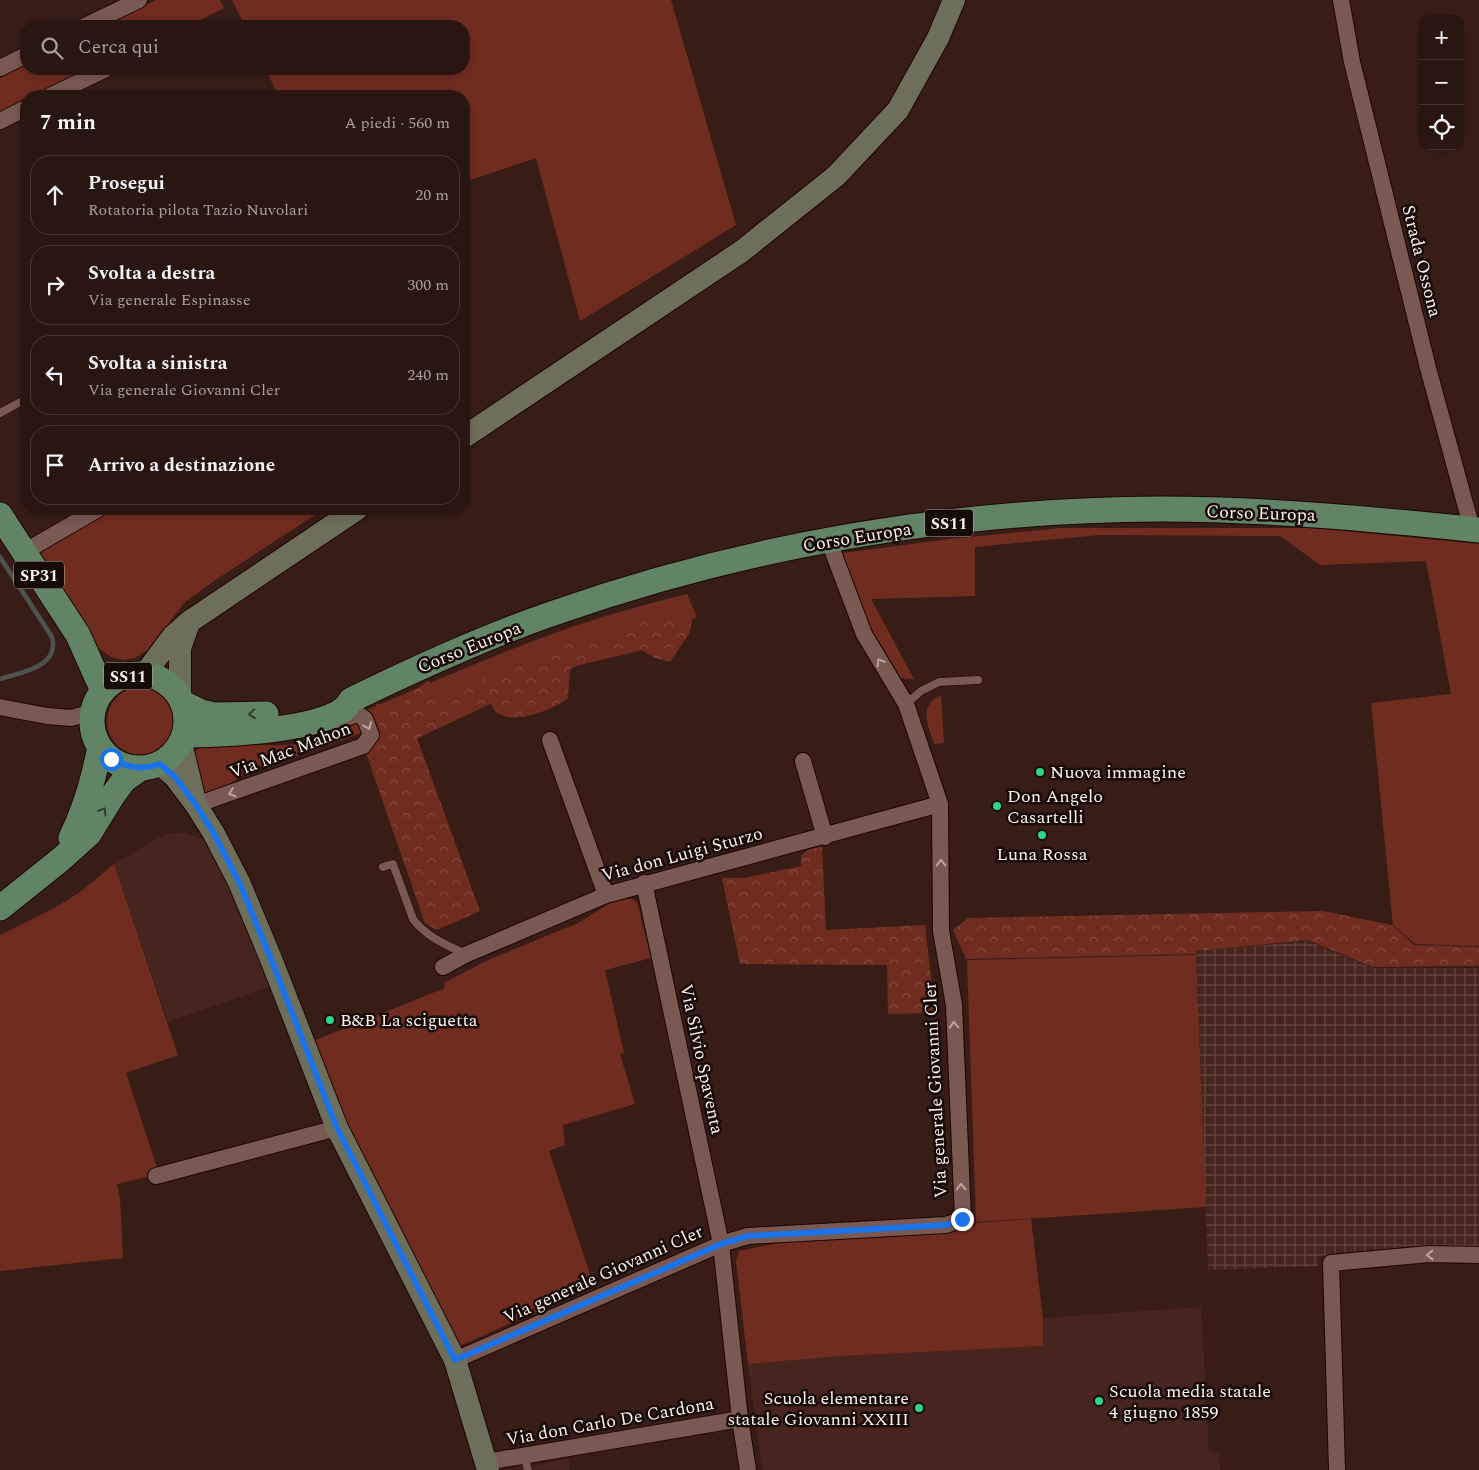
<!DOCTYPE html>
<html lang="it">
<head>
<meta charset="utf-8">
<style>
  body { margin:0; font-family:Spectral,serif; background:#36231f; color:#f1f3f6 }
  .controls { position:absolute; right:15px; top:15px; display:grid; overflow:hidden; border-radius:10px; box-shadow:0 2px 8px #0003 }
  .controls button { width:45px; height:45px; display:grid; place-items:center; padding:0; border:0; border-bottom:1px solid #463531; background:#2a1611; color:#f1f3f6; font:25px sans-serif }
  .stop { position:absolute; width:15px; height:15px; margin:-11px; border:4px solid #1a73e8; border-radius:50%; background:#fff }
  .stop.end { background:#1a73e8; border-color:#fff; box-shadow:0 1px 5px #0008 }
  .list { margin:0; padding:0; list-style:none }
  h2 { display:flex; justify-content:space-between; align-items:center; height:65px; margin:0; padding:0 20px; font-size:21px }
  h2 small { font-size:16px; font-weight:400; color:#a59f9f }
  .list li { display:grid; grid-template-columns:32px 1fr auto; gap:15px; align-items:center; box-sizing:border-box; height:80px; margin:0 10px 10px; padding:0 10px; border:1px solid #463531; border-radius:20px }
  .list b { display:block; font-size:19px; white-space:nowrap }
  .list p { margin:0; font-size:16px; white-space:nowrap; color:#a59f9f }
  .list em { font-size:16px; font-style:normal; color:#a59f9f }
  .icon { flex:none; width:28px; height:28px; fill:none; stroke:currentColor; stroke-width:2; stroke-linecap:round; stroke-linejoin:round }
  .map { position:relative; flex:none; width:1479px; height:1470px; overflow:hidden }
  .search { position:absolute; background:#2a1611; box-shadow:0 2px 8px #0003; left:20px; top:20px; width:450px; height:55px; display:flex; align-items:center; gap:12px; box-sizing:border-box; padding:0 18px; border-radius:20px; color:#a59f9f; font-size:19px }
  .panel { position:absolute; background:#2a1611; box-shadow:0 2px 8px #0003; left:20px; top:90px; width:450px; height:425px; border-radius:20px }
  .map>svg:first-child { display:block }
</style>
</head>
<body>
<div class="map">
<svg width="1479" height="1470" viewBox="0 0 1479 1470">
  <defs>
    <pattern id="industrial-grid" width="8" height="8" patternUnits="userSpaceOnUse" patternTransform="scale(1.25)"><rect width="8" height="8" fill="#47251e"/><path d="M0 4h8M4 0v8" fill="none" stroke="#62453f"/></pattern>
    <pattern id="forest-crowns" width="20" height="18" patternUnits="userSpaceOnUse" patternTransform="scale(1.25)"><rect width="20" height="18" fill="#712c20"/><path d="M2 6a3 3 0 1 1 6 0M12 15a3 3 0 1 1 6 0" fill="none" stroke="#864b41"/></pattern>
  </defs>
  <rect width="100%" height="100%" fill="#381d17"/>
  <!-- built -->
  <path fill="#47251e" d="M 172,833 L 186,833 L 210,842 L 274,985 L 168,1022 L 114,864 L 158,838 Z
    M 1201,1307 L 1209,1452 L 1219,1453 L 1220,1470 L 762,1470 L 748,1364 L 842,1356 L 1043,1346 L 1043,1318 Z
    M 568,1459 L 570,1470 L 513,1469 Z"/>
  <!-- industrial -->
  <path fill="url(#industrial-grid)" d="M 1308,941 L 1372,968 L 1479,968 L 1479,1249 L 1428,1248 L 1318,1256 L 1318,1266 L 1208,1270 L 1196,951 Z"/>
  <!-- grass -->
  <path fill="#712c20" d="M 156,0 L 220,0 L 224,8 L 189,26 L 103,26 Z
    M 232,0 L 671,0 L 736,225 L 580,321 L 536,158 L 464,182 L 464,96 L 279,96 L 265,69 L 464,69 L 464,26 L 245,26 Z
    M 26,65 L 26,69 L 90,69 L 33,96 L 26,96 L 26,100 L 0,113 L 0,78 Z
    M 110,509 L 324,509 L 214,581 L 184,603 L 149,649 L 135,658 L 125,660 L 111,657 L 94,645 L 36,552 Z
    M 1061,528 L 1312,528 L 1479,544 L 1479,946 L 1415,944 L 1393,925 L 1371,703 L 1451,694 L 1426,561 L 1320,565 L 1280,536 L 1099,535 L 975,547 L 975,596 L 871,599 L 914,679 L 897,678 L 872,639 L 840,557 L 843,553 L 949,539 Z
    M 687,594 L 697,617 L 676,627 L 677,642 L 567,668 L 369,761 L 365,751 C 382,735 382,728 367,710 C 429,683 491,656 555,633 C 598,617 643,605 687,594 Z
    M107 721a34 34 0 1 1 68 0a34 34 0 1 1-68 0Z
    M 941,695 L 944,743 L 934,744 C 928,725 918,706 941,695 Z
    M 353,722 L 358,722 L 362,733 L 243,775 C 234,781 214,796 203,794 L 194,752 C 203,744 215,744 227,744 C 250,743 277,748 300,743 C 318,738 336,729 353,722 Z
    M 114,864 L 178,1055 L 126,1073 L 159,1174 L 117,1184 L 120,1199 L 123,1258 L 0,1271 L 0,935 L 58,906 L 80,892 Z
    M 624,899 L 632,899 L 637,902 L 651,958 L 605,970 L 624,1053 L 620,1054 L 635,1104 L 563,1125 L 565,1145 L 549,1151 L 594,1286 L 457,1347 L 338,1113 L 313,1041 L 445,988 L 444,983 L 488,960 L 578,923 L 614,901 Z
    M 1196,955 L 1206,1207 L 976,1222 L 967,960 Z
    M 1031,1219 L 1043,1318 L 1043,1346 L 842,1356 L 748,1364 L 736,1261 L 739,1251 L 787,1241 L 975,1226 L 976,1223 Z"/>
  <!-- forest -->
  <path fill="url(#forest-crowns)" d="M 674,615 L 693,616 L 689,634 L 670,662 L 655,658 L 640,649 L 592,659 L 570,669 L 568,698 C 552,710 514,726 496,712 C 493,709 491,704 490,701 L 417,738 L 480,911 L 437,930 L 425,923 L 369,762 L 377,758 L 369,757 L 365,753 C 376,737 386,727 374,708 L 377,704 L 382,705 L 389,710 L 400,706 L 404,711 L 412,709 L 405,703 L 408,695 L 428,681 L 438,688 L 435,694 L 438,697 C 454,697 469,686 483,679 C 489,676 496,679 502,677 C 509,675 520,665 528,661 C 536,658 544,660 551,657 C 560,652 567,642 576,638 C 579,637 584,638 587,638 C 604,638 610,641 622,628 L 634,631 L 641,624 L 645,617 Z
    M 822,847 L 826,930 L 925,925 L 935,1013 L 888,1014 L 887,965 L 740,964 L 722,878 L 744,878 L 801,866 L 801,856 L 809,849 Z
    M 1323,911 L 1392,925 L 1414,945 L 1479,947 L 1479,966 L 1372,967 L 1308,940 L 1196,951 L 1196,954 L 966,959 L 953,930 L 968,918 Z"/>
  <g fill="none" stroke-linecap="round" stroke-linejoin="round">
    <!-- stream -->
    <path stroke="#4f534d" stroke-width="4.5" d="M 0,557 L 52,637 C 60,667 22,672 0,679"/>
    <!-- lane casing -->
    <g stroke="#1e0603" stroke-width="9">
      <path id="lane" d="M 0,413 L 26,399
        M 906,704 L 921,691 L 939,682 L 978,680
        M 383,867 L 393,864 L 413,919 C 425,936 447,945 465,954
        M 524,1456 L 528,1470"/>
    </g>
    <!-- street casing -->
    <g stroke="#1e0603" stroke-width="18">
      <path id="street" d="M 1341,0 L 1352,62 L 1428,368 L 1472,529
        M 85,26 L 139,0
        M 0,68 L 26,55
        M 50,96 L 106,69
        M 0,121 L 26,108
        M 24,552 L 98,509
        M 0,707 L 47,716 L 71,718 L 93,712
        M 550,740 L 606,895
        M 803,761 L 825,837
        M 196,805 L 363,746 L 371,735 L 365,719 L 358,714 L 334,722
        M 644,883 L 721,1244 L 740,1419 L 748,1470
        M 443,967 L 465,955 L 606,895 L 940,804
        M 156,1176 L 337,1128
        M 455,1360 L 721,1244 L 748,1236 L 946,1225 L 963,1219 L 954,1005 L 941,931 L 940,804 L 906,704 L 864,634 L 828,539
        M 486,1462 L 740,1419
        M 1337,1470 L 1331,1263 L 1429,1254 L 1479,1255"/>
    </g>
    <!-- secondary casing -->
    <g stroke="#1e0603" stroke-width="24">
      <path id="secondary" d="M 464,437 L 742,251 L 836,176 L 898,110 L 938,38 L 954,0
        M 144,675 L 173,636 L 189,622 L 357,509
        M 180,698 L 180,648 L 189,623
        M 181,743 L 194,797
        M 160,764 L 175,777 L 196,805 L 213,832 L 239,882 L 271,959 L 337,1128 L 455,1360 L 488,1470"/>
    </g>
    <!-- primary casing -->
    <g stroke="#1e0603" stroke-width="27">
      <path id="primary" d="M 0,515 L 78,635 L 103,691
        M92 721a47 47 0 1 1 94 0a47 47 0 1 1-94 0Z
        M 183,703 L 201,712 L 214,715 L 266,714
        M 184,735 C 221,735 315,731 344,709 C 346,707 349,703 351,700 C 417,668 484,637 554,613 C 748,545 954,510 1160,509 C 1266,509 1373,519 1479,530
        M 71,838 C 86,807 93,780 100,747
        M 0,908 L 60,860 L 89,834 L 113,795 L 124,780 L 141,768"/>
    </g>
    <!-- lane -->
    <use href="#lane" stroke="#7a5952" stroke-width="8"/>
    <!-- street -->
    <use href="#street" stroke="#7a5952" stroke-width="16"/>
    <!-- secondary -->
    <use href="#secondary" stroke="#6e6f5b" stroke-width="22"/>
    <!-- primary -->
    <use href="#primary" stroke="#618465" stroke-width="25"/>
  </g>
  <!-- one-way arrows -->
  <defs><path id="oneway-chevron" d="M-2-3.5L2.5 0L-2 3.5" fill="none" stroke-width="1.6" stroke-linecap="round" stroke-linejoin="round" transform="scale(1.25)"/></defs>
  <g stroke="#bca6a0">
    <use href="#oneway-chevron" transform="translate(880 662) rotate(-121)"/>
    <use href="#oneway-chevron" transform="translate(368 726) rotate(68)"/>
    <use href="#oneway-chevron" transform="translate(232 793) rotate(161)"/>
    <use href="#oneway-chevron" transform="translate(941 863) rotate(-90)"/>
    <use href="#oneway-chevron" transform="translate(954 1025) rotate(-92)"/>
    <use href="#oneway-chevron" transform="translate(961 1187) rotate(-92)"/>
    <use href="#oneway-chevron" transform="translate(1430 1255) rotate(179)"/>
  </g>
  <g stroke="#353b2d">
    <use href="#oneway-chevron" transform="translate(252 714) rotate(176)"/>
    <use href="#oneway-chevron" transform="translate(103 811) rotate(-59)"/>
  </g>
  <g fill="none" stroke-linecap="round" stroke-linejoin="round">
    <!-- route -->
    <path stroke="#1a73e8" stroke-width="6" d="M 111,759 C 128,768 142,770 160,764 L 175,777 L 196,805 L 213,832 L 239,882 L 271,959 L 337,1128 L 455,1360 L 721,1244 L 748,1236 L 946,1225 L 962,1219"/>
  </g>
  <!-- markers -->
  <g fill="#2cd884" stroke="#170b08" stroke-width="2">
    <circle cx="1040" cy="772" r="5"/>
    <circle cx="997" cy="806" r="5"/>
    <circle cx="1042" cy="835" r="5"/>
    <circle cx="330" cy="1020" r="5"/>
    <circle cx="1099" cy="1401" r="5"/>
    <circle cx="919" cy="1408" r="5"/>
  </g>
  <g text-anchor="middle" stroke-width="5" stroke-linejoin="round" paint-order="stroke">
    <!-- shield labels -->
    <g fill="#170b08" stroke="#b8adaa" stroke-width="1">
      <rect x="925" y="509.5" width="48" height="27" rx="4"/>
      <rect x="14" y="561.5" width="50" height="27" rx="4"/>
      <rect x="104" y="662.5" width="48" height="27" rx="4"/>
    </g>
    <g font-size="16" font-weight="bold" fill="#fdf2ef">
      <text x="949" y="529">SS11</text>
      <text x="39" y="581">SP31</text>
      <text x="128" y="682">SS11</text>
    </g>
    <!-- street labels -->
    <g font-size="18" fill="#fdf2ef" stroke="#170b08">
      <text transform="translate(1422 261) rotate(76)" y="6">Strada Ossona</text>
      <text transform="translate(1261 513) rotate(2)" y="6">Corso Europa</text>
      <text transform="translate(857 537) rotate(-9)" y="6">Corso Europa</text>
      <text transform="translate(469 647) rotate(-22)" y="6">Corso Europa</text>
      <text transform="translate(290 750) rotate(-21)" y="6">Via Mac Mahon</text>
      <text transform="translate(682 854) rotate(-15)" y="6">Via don Luigi Sturzo</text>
      <text transform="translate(702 1059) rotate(78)" y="6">Via Silvio Spaventa</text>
      <text transform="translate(935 1090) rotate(-93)" y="6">Via generale Giovanni Cler</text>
      <text transform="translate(603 1274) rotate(-24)" y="6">Via generale Giovanni Cler</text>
      <text transform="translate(610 1421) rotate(-10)" y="6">Via don Carlo De Cardona</text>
    </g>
    <!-- poi labels -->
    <g font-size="18" fill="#fdf2ef" stroke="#170b08" text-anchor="start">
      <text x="1050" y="778">Nuova immagine</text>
      <text x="1007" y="802">Don Angelo<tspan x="1007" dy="21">Casartelli</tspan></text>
      <text x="1042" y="860" text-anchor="middle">Luna Rossa</text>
      <text x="340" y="1026">B&amp;B La sciguetta</text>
      <text x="1109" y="1397">Scuola media statale<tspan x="1109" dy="21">4 giugno 1859</tspan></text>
      <text x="909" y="1404" text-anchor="end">Scuola elementare<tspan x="909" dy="21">statale Giovanni XXIII</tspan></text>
    </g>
  </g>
</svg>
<div class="controls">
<button>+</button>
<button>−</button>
<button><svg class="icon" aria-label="locate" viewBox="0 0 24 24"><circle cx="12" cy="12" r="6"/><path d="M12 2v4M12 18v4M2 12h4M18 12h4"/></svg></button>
</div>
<div class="stop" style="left:111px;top:759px"></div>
<div class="stop end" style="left:962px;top:1219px"></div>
<div class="search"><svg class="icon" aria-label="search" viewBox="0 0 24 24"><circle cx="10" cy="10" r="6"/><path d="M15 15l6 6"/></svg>Cerca qui</div>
<section class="panel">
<h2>7 min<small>A piedi · 560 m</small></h2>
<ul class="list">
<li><svg class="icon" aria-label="ahead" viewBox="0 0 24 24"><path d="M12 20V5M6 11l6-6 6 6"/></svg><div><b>Prosegui</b><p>Rotatoria pilota Tazio Nuvolari</p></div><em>20 m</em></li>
<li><svg class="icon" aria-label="right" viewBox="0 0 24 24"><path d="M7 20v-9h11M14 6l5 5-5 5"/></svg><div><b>Svolta a destra</b><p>Via generale Espinasse</p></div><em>300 m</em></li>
<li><svg class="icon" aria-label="left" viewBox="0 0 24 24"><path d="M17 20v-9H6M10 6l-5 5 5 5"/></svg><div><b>Svolta a sinistra</b><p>Via generale Giovanni Cler</p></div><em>240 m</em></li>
<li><svg class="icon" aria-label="arrive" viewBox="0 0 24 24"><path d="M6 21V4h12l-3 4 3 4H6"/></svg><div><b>Arrivo a destinazione</b></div></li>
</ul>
</section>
</div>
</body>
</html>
